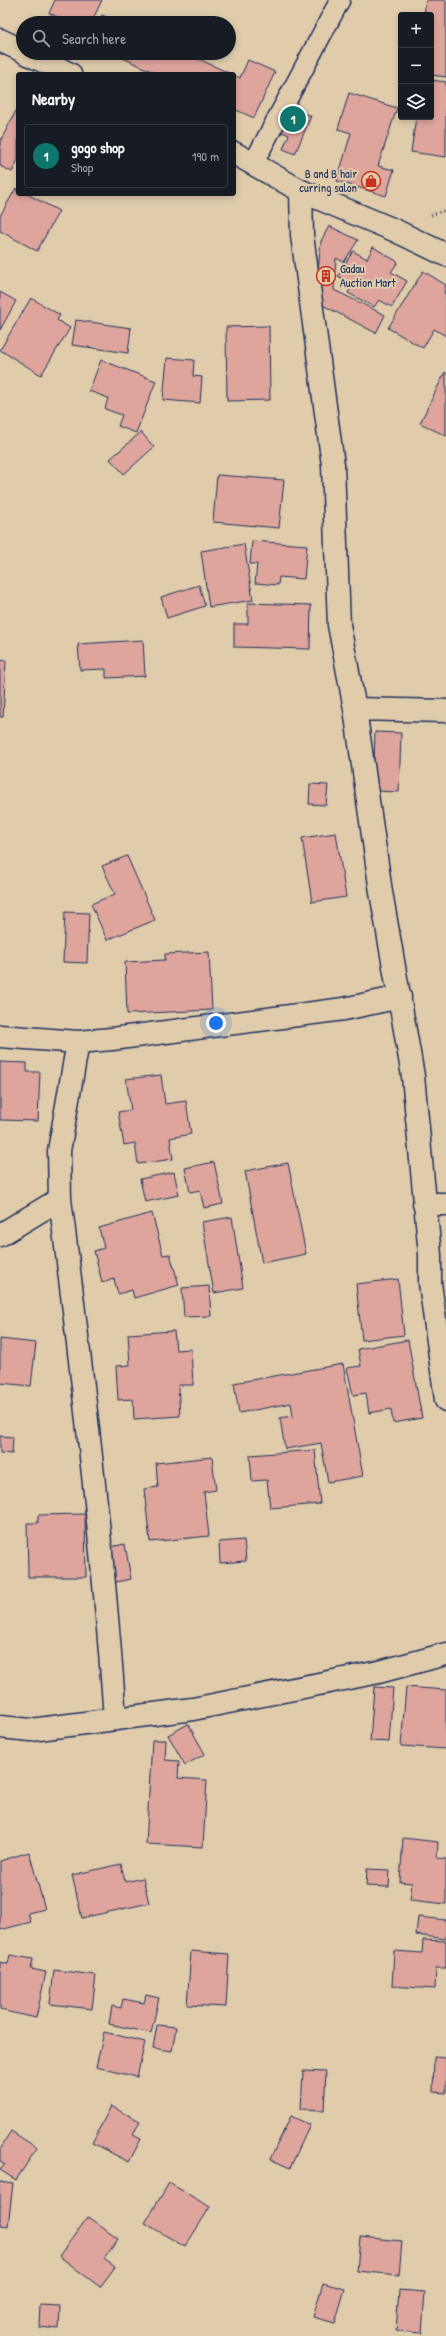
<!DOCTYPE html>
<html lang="en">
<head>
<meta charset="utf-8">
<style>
  body { margin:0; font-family:"Patrick Hand",sans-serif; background:#20242c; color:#f1f3f6 }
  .controls { position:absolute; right:12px; top:12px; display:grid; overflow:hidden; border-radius:4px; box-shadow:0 2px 6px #0003 }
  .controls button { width:36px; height:36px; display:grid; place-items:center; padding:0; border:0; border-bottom:1px solid #363941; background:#171b24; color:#f1f3f6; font:20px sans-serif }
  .you { position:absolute; left:216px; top:1023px; width:14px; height:14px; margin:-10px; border:3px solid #fff; border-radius:50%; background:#1a73e8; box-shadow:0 0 0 6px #1a73e833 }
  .badge { display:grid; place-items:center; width:26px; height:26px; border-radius:50%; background:#0f766e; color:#fff; font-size:13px; font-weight:700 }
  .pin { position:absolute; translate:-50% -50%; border:2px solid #fff; box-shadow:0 1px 4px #0006 }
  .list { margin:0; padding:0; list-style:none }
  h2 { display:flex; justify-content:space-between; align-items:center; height:52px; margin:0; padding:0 16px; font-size:17px }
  h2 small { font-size:13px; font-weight:400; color:#9ea1a6 }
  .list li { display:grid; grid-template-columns:26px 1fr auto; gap:12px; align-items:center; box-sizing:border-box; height:64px; margin:0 8px 8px; padding:0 8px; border:1px solid #363941; border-radius:4px }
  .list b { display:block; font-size:15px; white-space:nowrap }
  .list p { margin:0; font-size:13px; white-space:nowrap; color:#9ea1a6 }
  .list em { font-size:13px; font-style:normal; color:#9ea1a6 }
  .icon { flex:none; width:22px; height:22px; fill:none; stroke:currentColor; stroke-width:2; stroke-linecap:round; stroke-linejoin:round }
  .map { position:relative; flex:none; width:446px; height:2336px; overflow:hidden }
  .search { position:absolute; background:#171b24; box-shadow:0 2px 6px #0003; left:16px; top:16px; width:220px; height:44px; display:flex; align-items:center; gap:10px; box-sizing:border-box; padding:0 14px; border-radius:22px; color:#9ea1a6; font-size:15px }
  .panel { position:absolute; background:#171b24; box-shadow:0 2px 6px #0003; left:16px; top:72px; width:220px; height:124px; border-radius:4px }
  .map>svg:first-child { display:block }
</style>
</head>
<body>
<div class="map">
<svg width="446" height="2336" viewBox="0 0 446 2336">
  <rect width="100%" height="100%" fill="#e0ccab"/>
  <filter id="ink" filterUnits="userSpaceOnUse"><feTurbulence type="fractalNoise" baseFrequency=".025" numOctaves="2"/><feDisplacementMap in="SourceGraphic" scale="8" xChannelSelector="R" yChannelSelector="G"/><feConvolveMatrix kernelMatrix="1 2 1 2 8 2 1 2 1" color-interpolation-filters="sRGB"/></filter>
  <g filter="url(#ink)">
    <!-- building -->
    <path fill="#dfa59c" stroke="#1b2f5e" d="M 55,0 L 102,0 L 91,23 L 71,23 L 49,13 Z
      M 426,0 L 446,0 L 446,77 L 431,75 L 431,15 L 424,15 Z
      M 102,15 L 120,23 L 98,23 Z
      M 112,53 L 186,53 L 231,74 L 158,74 Z
      M 248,60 L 275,72 L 254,118 L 234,109 L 234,75 L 240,78 Z
      M 431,80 L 446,82 L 446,157 L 411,152 L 416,117 L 431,117 Z
      M 349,93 L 397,108 L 378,166 L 394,170 L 386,196 L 337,181 L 351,133 L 338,129 Z
      M 18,107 L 18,160 L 12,172 L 0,166 L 0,142 Z
      M 292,108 L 311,116 L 295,154 L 283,149 L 289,135 L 282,132 Z
      M 16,188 L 18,194 L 27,194 L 59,211 L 37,251 L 0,231 L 0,216 Z
      M 329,226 L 358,240 L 344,262 L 336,258 L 334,290 L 385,315 L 376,333 L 315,301 L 321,241 Z
      M 373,247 L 398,262 L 391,272 L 407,281 L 392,307 L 379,300 L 374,307 L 348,293 L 353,285 L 338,276 L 353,251 L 367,259 Z
      M 423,271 L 446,285 L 444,293 L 446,294 L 446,336 L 434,329 L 423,348 L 388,328 Z
      M 0,292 L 16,301 L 0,330 Z
      M 31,298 L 60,315 L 57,320 L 70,328 L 41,375 L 0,350 Z
      M 76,320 L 131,328 L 128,353 L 72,345 Z
      M 269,326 L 270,400 L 227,401 L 226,327 Z
      M 167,358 L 194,360 L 193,376 L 202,377 L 200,403 L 163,400 Z
      M 101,360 L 156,381 L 136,433 L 118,426 L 122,415 L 105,409 L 108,398 L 89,391 Z
      M 445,372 L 446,373 L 446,436 L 420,423 Z
      M 141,432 L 154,447 L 124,474 L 110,459 Z
      M 217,475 L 284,480 L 279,528 L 213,522 Z
      M 252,541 L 307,545 L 304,579 L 279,577 L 278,585 L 255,583 L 257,564 L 250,564 Z
      M 244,544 L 253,600 L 209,607 L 201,551 Z
      M 199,585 L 205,606 L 167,618 L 161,597 Z
      M 248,603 L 311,605 L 310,649 L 234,647 L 234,624 L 248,624 Z
      M 143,640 L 145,676 L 106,678 L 106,669 L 80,670 L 78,644 Z
      M 0,660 L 6,661 L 3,717 L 0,717 Z
      M 375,732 L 401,733 L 399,792 L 373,791 Z
      M 310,784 L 328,785 L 326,805 L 309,804 Z
      M 336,833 L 346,897 L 312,902 L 302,838 Z
      M 127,856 L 155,920 L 107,940 L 91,904 L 115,894 L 102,866 Z
      M 65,912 L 89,913 L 87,963 L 63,962 Z
      M 209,952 L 212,1010 L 127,1014 L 125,962 L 165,960 L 165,954 Z
      M 0,1062 L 27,1063 L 27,1072 L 40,1072 L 38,1121 L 0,1120 Z
      M 161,1075 L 165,1104 L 186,1101 L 191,1134 L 170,1138 L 173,1159 L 138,1164 L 135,1143 L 124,1145 L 118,1112 L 131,1110 L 126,1079 Z
      M 214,1162 L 223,1204 L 204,1208 L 200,1190 L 190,1192 L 185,1168 Z
      M 288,1163 L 306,1254 L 262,1263 L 245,1171 Z
      M 174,1172 L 179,1195 L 145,1202 L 140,1179 Z
      M 152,1213 L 163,1255 L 170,1254 L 179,1285 L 134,1298 L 132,1290 L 118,1294 L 114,1279 L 102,1282 L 94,1251 L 104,1248 L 99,1228 Z
      M 232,1217 L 243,1288 L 214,1293 L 202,1222 Z
      M 398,1279 L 404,1335 L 362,1340 L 356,1284 Z
      M 209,1286 L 211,1316 L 184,1317 L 182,1288 Z
      M 174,1331 L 176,1350 L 191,1349 L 193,1385 L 178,1385 L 180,1416 L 134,1419 L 133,1399 L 118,1400 L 116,1366 L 130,1365 L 128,1334 Z
      M 0,1339 L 36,1343 L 31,1386 L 0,1383 Z
      M 408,1340 L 422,1418 L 393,1423 L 391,1409 L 369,1413 L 366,1393 L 353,1395 L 347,1368 L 361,1366 L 358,1349 Z
      M 343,1364 L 363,1476 L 328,1482 L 321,1443 L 285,1449 L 280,1418 L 293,1416 L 291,1403 L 239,1413 L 234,1383 Z
      M 0,1436 L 13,1437 L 12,1454 L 0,1453 Z
      M 315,1450 L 320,1504 L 270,1508 L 267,1480 L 252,1481 L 250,1455 Z
      M 212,1457 L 216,1490 L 204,1492 L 209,1536 L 150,1542 L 144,1489 L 158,1487 L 156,1463 Z
      M 85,1514 L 86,1577 L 28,1577 L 27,1523 L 38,1523 L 38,1515 Z
      M 244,1540 L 246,1561 L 220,1563 L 219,1542 Z
      M 125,1544 L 131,1579 L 111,1583 L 105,1548 Z
      M 374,1687 L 393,1688 L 389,1742 L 370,1741 Z
      M 406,1687 L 446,1690 L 446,1749 L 401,1746 Z
      M 188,1724 L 205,1754 L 185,1765 L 168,1735 Z
      M 152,1740 L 166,1740 L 165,1760 L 179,1761 L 178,1778 L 207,1780 L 203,1847 L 146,1844 Z
      M 403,1838 L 438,1842 L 437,1858 L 446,1859 L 446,1904 L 410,1900 L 412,1883 L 400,1882 Z
      M 29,1852 L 45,1909 L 28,1913 L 31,1922 L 0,1930 L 0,1861 Z
      M 121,1864 L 125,1882 L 143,1878 L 149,1903 L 82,1918 L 72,1875 Z
      M 367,1869 L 390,1870 L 389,1887 L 366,1886 Z
      M 418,1917 L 446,1920 L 446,1939 L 416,1935 Z
      M 423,1940 L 446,1941 L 446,1968 L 436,1968 L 435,1989 L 392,1986 L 394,1951 L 422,1953 Z
      M 191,1951 L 229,1954 L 226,2007 L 187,2005 Z
      M 10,1955 L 33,1959 L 31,1969 L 46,1972 L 36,2018 L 0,2010 L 0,1962 L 8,1964 Z
      M 54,1970 L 96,1975 L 92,2009 L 50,2004 Z
      M 146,1995 L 159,1998 L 151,2033 L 109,2024 L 112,2006 L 121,2008 L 123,1999 L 144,2003 Z
      M 157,2025 L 176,2027 L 172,2051 L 153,2048 Z
      M 104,2032 L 145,2042 L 137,2077 L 96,2067 Z
      M 434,2057 L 446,2058 L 446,2093 L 433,2092 Z
      M 303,2071 L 326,2072 L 324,2110 L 301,2109 Z
      M 111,2106 L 140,2121 L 133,2135 L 141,2139 L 129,2162 L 92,2143 Z
      M 291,2116 L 310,2125 L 290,2168 L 270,2159 Z
      M 11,2131 L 37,2148 L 16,2180 L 0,2170 L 5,2164 L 0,2161 L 0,2148 Z
      M 0,2181 L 13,2183 L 8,2226 L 0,2225 Z
      M 169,2183 L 210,2207 L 185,2247 L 145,2223 Z
      M 88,2217 L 118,2239 L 104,2259 L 115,2267 L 100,2287 L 59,2256 Z
      M 360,2237 L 402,2241 L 399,2275 L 357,2271 Z
      M 323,2283 L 345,2289 L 335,2323 L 313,2317 Z
      M 399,2290 L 425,2292 L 422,2333 L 396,2331 Z
      M 40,2305 L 60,2306 L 59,2329 L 39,2327 Z"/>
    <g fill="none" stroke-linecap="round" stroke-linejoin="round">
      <!-- service casing -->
      <g stroke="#1b2f5e" stroke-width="22">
        <path id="service" d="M 254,162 L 340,0"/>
      </g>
      <!-- minor casing -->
      <g stroke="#1b2f5e" stroke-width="25">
        <path id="minor" d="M 301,191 L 302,235 L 333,465 L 339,625 L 355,709 L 381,892 L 413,1076 L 430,1255 L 430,1283 L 446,1400
          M 355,709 L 446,711
          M 0,1036 L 78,1042 L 112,1039 L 344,1009 L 400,997
          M 60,1199 C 82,1372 103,1545 115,1719
          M 424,1204 L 446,1204
          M 0,1235 L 60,1199 L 59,1151 L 78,1042
          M 0,1727 L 31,1730 L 193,1709 L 379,1672 L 446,1654"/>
      </g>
      <!-- tertiary casing -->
      <g stroke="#1b2f5e" stroke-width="25">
        <path id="tertiary" d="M 0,40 L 23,51
          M 26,53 L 70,74
          M 234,153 L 301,191 L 394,230 L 446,255"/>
      </g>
      <!-- path -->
      <path stroke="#1b2f5e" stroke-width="2.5" stroke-dasharray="1 3" stroke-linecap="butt" d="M 431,215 L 446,210"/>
      <!-- service -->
      <use href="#service" stroke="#e0ccab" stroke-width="19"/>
      <!-- minor -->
      <use href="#minor" stroke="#e0ccab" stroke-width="22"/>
      <!-- tertiary -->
      <use href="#tertiary" stroke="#e0ccab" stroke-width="22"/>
    </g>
  </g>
  <!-- icons -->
  <defs>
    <g id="shop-ring" transform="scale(1)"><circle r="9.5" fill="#e0ccab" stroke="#c8321e" stroke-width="1.5"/><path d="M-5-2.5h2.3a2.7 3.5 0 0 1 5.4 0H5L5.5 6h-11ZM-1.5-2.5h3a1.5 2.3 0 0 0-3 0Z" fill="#c8321e"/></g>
    <g id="building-ring" transform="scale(1)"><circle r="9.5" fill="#e0ccab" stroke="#c8321e" stroke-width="1.5"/><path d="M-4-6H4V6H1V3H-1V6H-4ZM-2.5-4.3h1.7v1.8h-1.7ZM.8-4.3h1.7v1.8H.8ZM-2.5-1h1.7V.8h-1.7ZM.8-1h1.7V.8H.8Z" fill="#c8321e"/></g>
  </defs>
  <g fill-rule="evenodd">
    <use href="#shop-ring" x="371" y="181"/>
    <use href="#building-ring" x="326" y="276"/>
  </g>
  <g text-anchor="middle" stroke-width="4" stroke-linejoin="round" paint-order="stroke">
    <!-- poi labels -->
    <g font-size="12" fill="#1b2f5e" stroke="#e0ccab" text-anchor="end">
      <text x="357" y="178">B and B hair<tspan x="357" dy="14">curring salon</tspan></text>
      <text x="340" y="273" text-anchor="start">Gadau<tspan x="340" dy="14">Auction Mart</tspan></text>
    </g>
  </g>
</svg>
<div class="controls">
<button>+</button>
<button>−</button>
<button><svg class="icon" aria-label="layers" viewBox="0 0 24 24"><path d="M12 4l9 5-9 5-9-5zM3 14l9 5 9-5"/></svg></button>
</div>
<div class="you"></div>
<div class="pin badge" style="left:293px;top:119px">1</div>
<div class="search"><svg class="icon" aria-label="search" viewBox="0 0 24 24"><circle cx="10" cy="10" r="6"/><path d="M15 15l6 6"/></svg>Search here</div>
<section class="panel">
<h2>Nearby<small></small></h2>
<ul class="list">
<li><span class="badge">1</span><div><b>gogo shop</b><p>Shop</p></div><em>190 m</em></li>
</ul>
</section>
</div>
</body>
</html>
